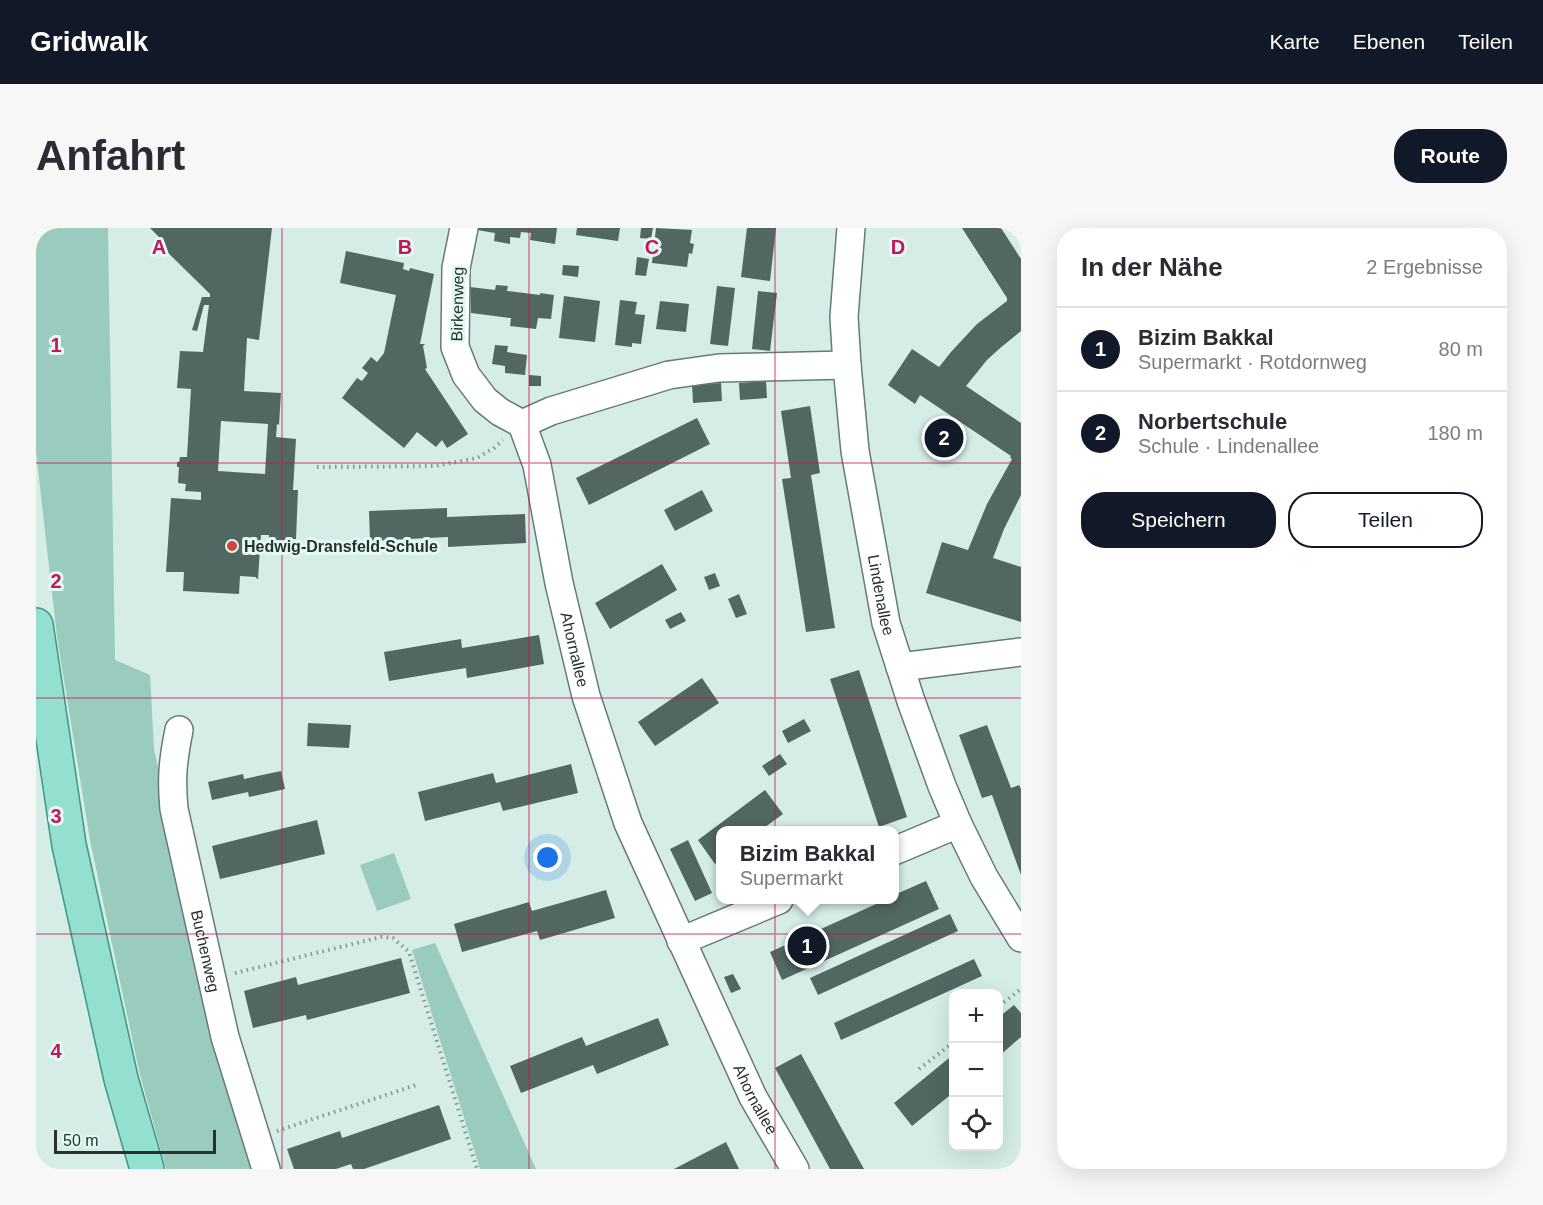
<!DOCTYPE html>
<html lang="de">
<head>
<meta charset="utf-8">
<style>
  body { margin:0; font-family:Arial,sans-serif; background:#f7f7f7; color:#2b2b33 }
  .controls { position:absolute; right:18px; bottom:18px; display:grid; overflow:hidden; border-radius:12px; box-shadow:0 6px 24px #0002 }
  .controls button { width:54px; height:54px; display:grid; place-items:center; padding:0; border:0; border-bottom:2px solid #e1e1e2; background:#fff; color:#2b2b33; font:30px sans-serif }
  .scale { position:absolute; left:18px; bottom:15px; width:162px; box-sizing:border-box; padding-left:6px; border:3px solid #28312f; border-top:0; font-size:16px; line-height:21px; white-space:nowrap; color:#28312f; -webkit-text-stroke:4px #e2faf3; paint-order:stroke }
  .you { position:absolute; left:512px; top:630px; width:21px; height:21px; margin:-15px; border:4px solid #fff; border-radius:50%; background:#1a73e8; box-shadow:0 0 0 9px #1a73e833 }
  .badge { display:grid; place-items:center; width:39px; height:39px; border-radius:50%; background:#111827; color:#fff; font-size:20px; font-weight:700 }
  .pin { position:absolute; translate:-50% -50%; border:3px solid #fff; box-shadow:0 2px 6px #0006 }
  .popup { position:absolute; left:680px; top:598px; width:183px; height:78px; box-sizing:border-box; display:grid; place-content:center; border-radius:12px; background:#fff; filter:drop-shadow(0 2px 4px #0005); font-size:20px; white-space:nowrap; color:#7c7c81 }
  .popup b { font-size:22px; color:#2b2b33 }
  .popup::after { content:''; position:absolute; left:50%; top:100%; margin-left:-12px; border:12px solid transparent; border-top-color:#fff }
  .list { margin:0; padding:0; list-style:none }
  h2 { display:flex; justify-content:space-between; align-items:center; height:78px; margin:0; padding:0 24px; font-size:26px }
  h2 small { font-size:20px; font-weight:400; color:#7c7c81 }
  .list li { display:grid; grid-template-columns:39px 1fr auto; gap:18px; align-items:center; box-sizing:border-box; height:84px; padding:0 24px; border-top:2px solid #e1e1e2 }
  .list b { display:block; font-size:22px; white-space:nowrap }
  .list p { margin:0; font-size:20px; white-space:nowrap; color:#7c7c81 }
  .list em { font-size:20px; font-style:normal; color:#7c7c81 }
  .actions { display:flex; gap:12px; padding:18px 24px }
  .actions a { flex:1; padding:14px 0; border:2px solid #111827; border-radius:24px; text-align:center; font-size:21px; color:#111827 }
  .actions .main { background:#111827; color:#fff }
  .icon { flex:none; width:33px; height:33px; fill:none; stroke:currentColor; stroke-width:2; stroke-linecap:round; stroke-linejoin:round }
  .map { position:relative; flex:none; width:985px; height:941px; overflow:hidden; border-radius:24px }
  header { display:flex; align-items:center; gap:36px; box-sizing:border-box; height:84px; padding:0 30px; background:#111827; color:#fff }
  header strong { font-size:28px }
  nav { display:flex; gap:33px; margin-inline-start:auto; font-size:21px }
  .intro { display:flex; align-items:center; justify-content:space-between; box-sizing:border-box; height:144px; padding:0 36px }
  h1 { margin:0; font-size:42px }
  .button { padding:15px 27px; border-radius:24px; background:#111827; color:#fff; font-size:21px; font-weight:700 }
  main { display:flex; gap:36px; padding:0 36px }
  aside { flex:1; background:#fff; border-radius:24px; box-shadow:0 6px 24px #0002 }
  .map>svg:first-child { display:block }
</style>
</head>
<body>
<header>
<strong>Gridwalk</strong>
<nav><a>Karte</a><a>Ebenen</a><a>Teilen</a></nav>
</header>
<div class="intro"><h1>Anfahrt</h1><a class="button">Route</a></div>
<main>
<div class="map">
<svg width="985" height="941" viewBox="0 0 985 941">
  <rect width="100%" height="100%" fill="#d5ede6"/>
  <!-- green -->
  <path fill="#99ccbe" d="M 0,0 L 72,0 L 79,432 L 114,447 L 118,521 L 168,754 L 230,941 L 130,941 L 103,843 L 54,612 L 21,409 L 0,224 Z
    M 358,625 L 375,671 L 341,683 L 324,637 Z
    M 399,715 L 500,941 L 444,941 L 376,722 Z"/>
  <!-- building -->
  <path fill="#526761" fill-rule="evenodd" d="M 114,0 L 236,0 L 223,112 L 211,110 L 208,163 L 245,165 L 243,197 L 241,196 L 240,209 L 260,211 L 257,262 L 262,262 L 260,311 L 255,311 L 254,324 L 232,322 L 233,307 L 225,307 L 222,351 L 220,350 L 220,349 L 204,348 L 203,366 L 147,363 L 148,344 L 130,344 L 135,270 L 165,272 L 165,264 L 149,263 L 150,256 L 142,255 L 143,239 L 141,239 L 141,234 L 143,234 L 144,229 L 151,229 L 155,161 L 141,160 L 144,123 L 167,124 L 173,77 L 168,77 L 161,103 L 156,102 L 166,69 L 174,69 L 174,66 L 124,17 L 127,13 ZM 185,193 L 232,196 L 229,246 L 182,243 Z
    M 441,0 L 521,0 L 519,16 L 494,12 L 495,5 L 485,4 L 484,10 L 474,9 L 474,16 L 458,13 L 459,5 L 441,2 Z
    M 541,0 L 584,0 L 582,13 L 540,7 Z
    M 605,0 L 617,0 L 615,11 L 604,10 Z
    M 620,0 L 656,2 L 654,15 L 658,16 L 656,26 L 653,25 L 651,39 L 616,35 Z
    M 711,0 L 740,0 L 734,53 L 705,49 Z
    M 926,0 L 965,0 L 985,31 L 985,103 L 963,121 L 951,132 L 930,158 L 985,195 L 985,267 L 968,301 L 957,330 L 985,339 L 985,394 L 890,365 L 906,314 L 932,322 L 951,276 L 976,231 L 974,230 L 975,228 L 884,167 L 879,176 L 852,157 L 876,121 L 903,139 L 915,124 L 941,96 L 971,73 L 971,70 Z
    M 310,23 L 368,35 L 367,41 L 373,43 L 374,40 L 398,46 L 384,116 L 389,116 L 387,118 L 391,140 L 389,141 L 432,206 L 411,220 L 406,212 L 400,219 L 381,204 L 368,220 L 306,170 L 321,150 L 326,153 L 332,145 L 326,140 L 335,129 L 341,134 L 348,125 L 360,67 L 304,55 Z
    M 601,29 L 613,31 L 610,48 L 599,47 Z
    M 527,37 L 543,38 L 542,49 L 526,47 Z
    M 460,57 L 472,58 L 471,63 L 504,67 L 504,65 L 518,67 L 515,91 L 502,90 L 500,101 L 474,98 L 475,90 L 435,85 L 434,59 L 459,62 Z
    M 681,58 L 699,60 L 692,118 L 674,116 Z
    M 722,63 L 741,65 L 734,123 L 716,121 Z
    M 528,68 L 564,73 L 559,114 L 523,110 Z
    M 584,72 L 601,74 L 599,86 L 609,87 L 605,116 L 596,115 L 596,119 L 579,117 Z
    M 624,73 L 653,76 L 650,104 L 620,101 Z
    M 459,117 L 472,118 L 471,124 L 491,127 L 489,147 L 469,145 L 469,138 L 456,136 Z
    M 493,147 L 505,148 L 505,158 L 493,158 Z
    M 730,153 L 731,170 L 704,172 L 703,155 Z
    M 685,155 L 686,173 L 657,175 L 656,157 Z
    M 774,178 L 784,245 L 775,247 L 799,400 L 770,404 L 746,251 L 755,250 L 745,183 Z
    M 661,190 L 674,216 L 553,277 L 540,250 Z
    M 666,262 L 677,283 L 639,303 L 628,282 Z
    M 411,280 L 411,289 L 489,286 L 490,315 L 412,319 L 412,309 L 334,313 L 333,283 Z
    M 626,336 L 641,362 L 574,401 L 559,375 Z
    M 679,345 L 684,358 L 673,362 L 668,349 Z
    M 703,366 L 711,386 L 700,390 L 692,371 Z
    M 645,384 L 650,393 L 634,401 L 629,392 Z
    M 503,407 L 508,436 L 431,450 L 430,440 L 353,453 L 348,424 L 425,411 L 426,420 Z
    M 823,442 L 871,589 L 843,599 L 794,451 Z
    M 666,450 L 683,475 L 619,518 L 602,494 Z
    M 768,491 L 775,503 L 752,515 L 746,503 Z
    M 272,495 L 315,497 L 313,520 L 271,518 Z
    M 951,497 L 975,560 L 983,557 L 985,561 L 985,647 L 956,567 L 946,570 L 923,507 Z
    M 744,526 L 751,536 L 733,548 L 726,538 Z
    M 535,536 L 542,565 L 467,583 L 464,574 L 389,593 L 382,564 L 457,545 L 460,555 Z
    M 245,543 L 249,561 L 213,569 L 212,564 L 176,572 L 172,554 L 207,546 L 208,551 Z
    M 729,562 L 747,586 L 725,602 L 684,602 L 684,632 L 679,636 L 662,612 Z
    M 281,592 L 289,626 L 184,651 L 176,618 Z
    M 652,612 L 676,665 L 659,673 L 634,621 Z
    M 890,653 L 903,681 L 746,752 L 734,724 L 849,672 L 858,672 L 858,667 Z
    M 570,662 L 579,690 L 504,712 L 501,703 L 426,724 L 418,696 L 493,674 L 496,683 Z
    M 914,686 L 922,703 L 782,767 L 774,750 Z
    M 365,730 L 374,765 L 271,792 L 270,787 L 217,800 L 208,763 L 260,749 L 262,757 Z
    M 938,731 L 946,748 L 805,812 L 798,795 Z
    M 697,746 L 705,761 L 695,765 L 688,749 Z
    M 978,777 L 985,785 L 985,809 L 963,828 L 963,789 Z
    M 622,790 L 633,817 L 561,846 L 557,837 L 485,865 L 474,838 L 546,809 L 550,818 Z
    M 765,826 L 802,894 L 828,941 L 794,941 L 739,840 Z
    M 918,826 L 918,864 L 876,898 L 858,875 Z
    M 403,877 L 415,911 L 328,941 L 317,941 L 315,936 L 300,941 L 258,941 L 251,921 L 304,903 L 306,910 Z
    M 690,914 L 703,941 L 638,941 Z"/>
  <g fill="none" stroke-linecap="round" stroke-linejoin="round">
    <!-- minor casing -->
    <g stroke="#657b75" stroke-width="30">
      <g id="minor">
        <path d="M 428,0 L 420,40 L 419,119 L 430,147 L 449,172 L 464,184 L 486,196"/>
        <path id="s1" d="M 815,0 L 808,89 L 811,137 L 819,223 L 850,395 L 875,473 L 906,558 L 922,596 L 948,649 L 985,710"/>
        <path id="s2" d="M 486,196 L 501,237 L 523,355 L 550,468 L 592,595 L 717,869 L 759,941"/>
        <path d="M 486,196 L 515,183 L 633,147 L 683,140 L 811,137"/>
        <path d="M 864,439 L 985,424"/>
        <path id="s3" d="M 143,502 C 137,532 135,550 138,581 L 189,809 L 230,941"/>
        <path d="M 858,623 L 922,596"/>
        <path d="M 645,713 L 743,672"/>
      </g>
    </g>
    <!-- major casing -->
    <g stroke="#3f9684" stroke-width="36">
      <path id="major" d="M 0,397 L 33,617 L 85,851 L 111,941"/>
    </g>
    <!-- path -->
    <path stroke="#839490" stroke-width="4" stroke-dasharray="1.5 4.5" stroke-linecap="butt" d="M 281,239 L 399,238 L 441,230 L 458,220 L 467,212
      M 199,745 L 345,709 L 357,710 L 373,724 L 441,941
      M 963,778 L 985,761
      M 883,841 L 918,814
      M 241,903 L 380,857"/>
    <!-- minor -->
    <use href="#minor" stroke="#fff" stroke-width="27"/>
    <!-- major -->
    <use href="#major" stroke="#93e0d0" stroke-width="33"/>
  </g>
  <!-- grid -->
  <path fill="none" stroke="#c2185b" stroke-width="1.5" stroke-opacity="0.55" d="M 246,0 L 246,941M 493,0 L 493,941M 739,0 L 739,941M 0,235 L 985,235M 0,470 L 985,470M 0,706 L 985,706"/>
  <!-- markers -->
  <circle fill="#d2433e" stroke="#e2faf3" stroke-width="2" cx="196" cy="318" r="6"/>
  <g text-anchor="middle" stroke-width="6" stroke-linejoin="round" paint-order="stroke">
    <!-- street labels -->
    <g font-size="16" fill="#28312f" stroke="#e2faf3">
      <text transform="translate(421 76) rotate(-89)" y="6">Birkenweg</text>
      <text dy="6" stroke="none"><textPath href="#s1" startOffset="370">Lindenallee</textPath></text>
      <text dy="6" stroke="none"><textPath href="#s2" startOffset="232">Ahornallee</textPath></text>
      <text dy="6" stroke="none"><textPath href="#s3" startOffset="225">Buchenweg</textPath></text>
      <text dy="6" stroke="none"><textPath href="#s2" startOffset="718">Ahornallee</textPath></text>
    </g>
    <!-- poi labels -->
    <g font-size="16" font-weight="bold" fill="#28312f" stroke="#e2faf3" text-anchor="start">
      <text x="208" y="324">Hedwig-Dransfeld-Schule</text>
    </g>
  </g>
  <g font-size="20" text-anchor="middle" font-weight="bold" fill="#c2185b" stroke="#e2faf3" stroke-width="6" stroke-linejoin="round" paint-order="stroke">
    <text x="123" y="26">A</text>
    <text x="369" y="26">B</text>
    <text x="616" y="26">C</text>
    <text x="862" y="26">D</text>
    <text x="20" y="124">1</text>
    <text x="20" y="360">2</text>
    <text x="20" y="595">3</text>
    <text x="20" y="830">4</text>
  </g>
</svg>
<div class="controls">
<button>+</button>
<button>−</button>
<button><svg class="icon" aria-label="locate" viewBox="0 0 24 24"><circle cx="12" cy="12" r="6"/><path d="M12 2v4M12 18v4M2 12h4M18 12h4"/></svg></button>
</div>
<div class="scale">50 m</div>
<div class="you"></div>
<div class="pin badge" style="left:771px;top:718px">1</div>
<div class="popup"><b>Bizim Bakkal</b>Supermarkt</div>
<div class="pin badge" style="left:908px;top:210px">2</div>
</div>
<aside>
<h2>In der Nähe<small>2 Ergebnisse</small></h2>
<ul class="list">
<li><span class="badge">1</span><div><b>Bizim Bakkal</b><p>Supermarkt · Rotdornweg</p></div><em>80 m</em></li>
<li><span class="badge">2</span><div><b>Norbertschule</b><p>Schule · Lindenallee</p></div><em>180 m</em></li>
</ul>
<div class="actions"><a class="main">Speichern</a><a>Teilen</a></div>
</aside>
</main>
</body>
</html>
